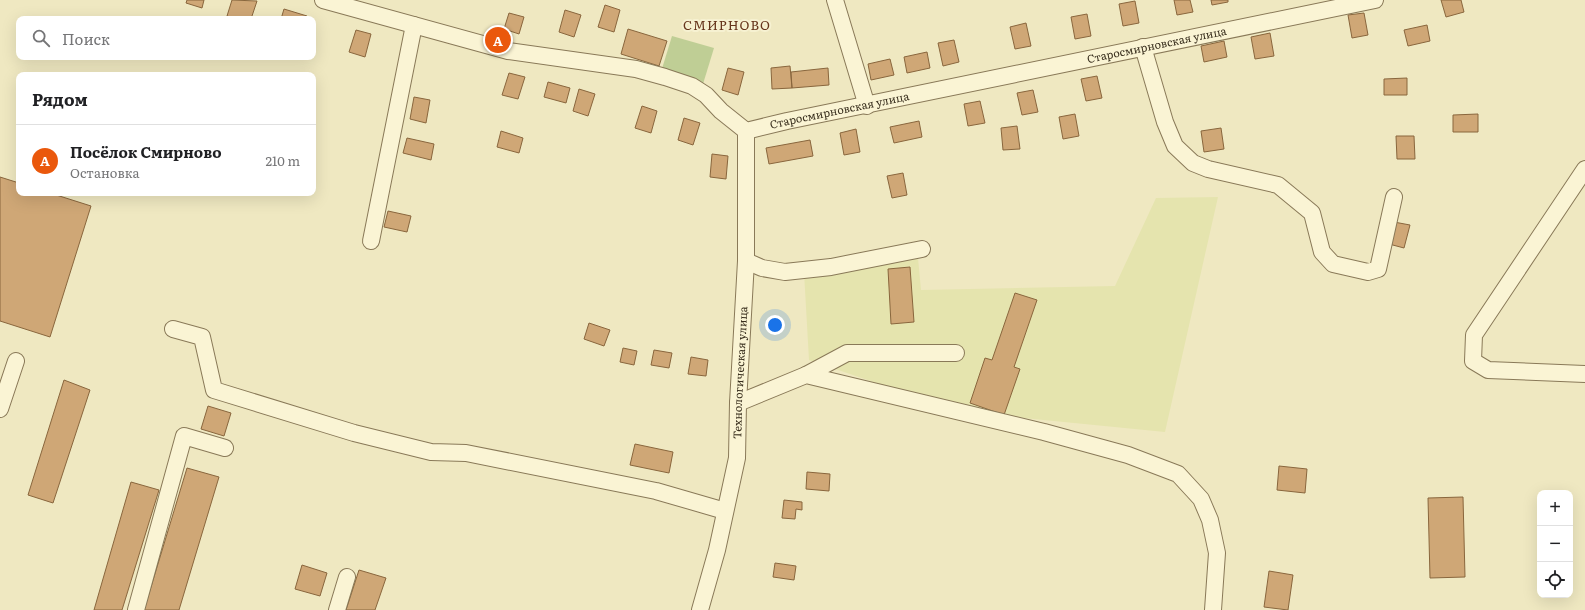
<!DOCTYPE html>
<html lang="ru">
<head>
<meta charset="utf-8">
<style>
  body { margin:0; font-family:Literata,serif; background:#f6f6f6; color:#202124 }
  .controls { position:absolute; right:12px; bottom:12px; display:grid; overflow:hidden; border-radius:8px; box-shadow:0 4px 16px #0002 }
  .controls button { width:36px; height:36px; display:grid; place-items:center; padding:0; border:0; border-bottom:1px solid #e0e0e0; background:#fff; color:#202124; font:20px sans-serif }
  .you { position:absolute; left:775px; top:325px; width:14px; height:14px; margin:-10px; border:3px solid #fff; border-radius:50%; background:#1a73e8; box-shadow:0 0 0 6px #1a73e833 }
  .badge { display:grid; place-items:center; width:26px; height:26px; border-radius:50%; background:#ea580c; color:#fff; font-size:13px; font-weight:700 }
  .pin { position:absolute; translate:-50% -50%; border:2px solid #fff; box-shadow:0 1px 4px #0006 }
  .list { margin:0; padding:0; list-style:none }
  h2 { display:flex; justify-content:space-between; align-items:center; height:52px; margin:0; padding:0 16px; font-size:17px }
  h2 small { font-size:13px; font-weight:400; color:#757577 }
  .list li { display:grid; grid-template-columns:26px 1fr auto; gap:12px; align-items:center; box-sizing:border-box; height:72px; padding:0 16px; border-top:1px solid #e0e0e0 }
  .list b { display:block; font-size:15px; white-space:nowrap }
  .list p { margin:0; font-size:13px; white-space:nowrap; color:#757577 }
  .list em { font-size:13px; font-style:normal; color:#757577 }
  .icon { flex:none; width:22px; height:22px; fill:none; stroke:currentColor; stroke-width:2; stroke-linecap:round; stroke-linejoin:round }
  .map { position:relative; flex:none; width:1585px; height:610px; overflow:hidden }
  .search { position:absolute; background:#fff; box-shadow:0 4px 16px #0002; left:16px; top:16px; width:300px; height:44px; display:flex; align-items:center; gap:10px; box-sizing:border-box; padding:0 14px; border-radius:8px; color:#757577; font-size:15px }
  .panel { position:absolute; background:#fff; box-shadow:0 4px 16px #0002; left:16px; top:72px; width:300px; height:124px; border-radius:8px }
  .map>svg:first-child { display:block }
</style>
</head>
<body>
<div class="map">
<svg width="1585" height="610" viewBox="0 0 1585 610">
  <rect width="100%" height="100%" fill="#efe8c1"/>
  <!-- farmland -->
  <path fill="#e5e4ae" d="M 1218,197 L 1165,432 L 1003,416 L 891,388 L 809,360 L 804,272 L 918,258 L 921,290 L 1115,286 L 1156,198 Z"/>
  <!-- green -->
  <path fill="#bfce95" d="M 672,36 L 714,48 L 703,84 L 661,72 Z"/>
  <!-- building -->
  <path fill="#cfa776" stroke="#89663d" d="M 187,0 L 204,0 L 202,8 L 186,3 Z
    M 232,0 L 257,1 L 251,19 L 237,19 L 227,16 Z
    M 1174,0 L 1190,0 L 1193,12 L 1177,15 Z
    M 1211,0 L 1228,0 L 1228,2 L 1212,5 Z
    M 1441,0 L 1461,0 L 1464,12 L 1446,17 Z
    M 1135,1 L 1139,23 L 1123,26 L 1119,4 Z
    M 605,5 L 620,10 L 614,32 L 598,27 Z
    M 284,9 L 307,16 L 306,19 L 281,19 Z
    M 565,10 L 581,15 L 574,37 L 559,32 Z
    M 509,13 L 524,17 L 519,34 L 504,29 Z
    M 1364,13 L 1368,35 L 1352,38 L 1348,15 Z
    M 1087,14 L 1091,36 L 1075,39 L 1071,17 Z
    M 1026,23 L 1031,46 L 1015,49 L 1010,27 Z
    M 1427,25 L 1430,41 L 1408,46 L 1404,30 Z
    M 628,29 L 667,41 L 659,66 L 621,54 Z
    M 356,30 L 371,34 L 365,57 L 349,52 Z
    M 1270,33 L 1274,56 L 1255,59 L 1251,37 Z
    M 954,40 L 959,62 L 943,66 L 938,43 Z
    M 1224,41 L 1227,57 L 1204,62 L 1201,46 Z
    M 927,52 L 930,68 L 907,73 L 904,57 Z
    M 890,59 L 894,75 L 871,80 L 868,64 Z
    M 790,66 L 792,88 L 772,89 L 771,68 Z
    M 728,68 L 744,72 L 738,95 L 722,90 Z
    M 828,68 L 829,85 L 792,88 L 791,72 Z
    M 509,73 L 525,77 L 518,99 L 502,95 Z
    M 1097,76 L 1102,98 L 1086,101 L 1081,79 Z
    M 1407,78 L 1407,95 L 1384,95 L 1384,79 Z
    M 548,82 L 570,88 L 566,103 L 544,97 Z
    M 579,89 L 595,94 L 588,116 L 573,111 Z
    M 1033,90 L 1038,112 L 1022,115 L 1017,93 Z
    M 414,97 L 430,100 L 426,123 L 410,119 Z
    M 980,101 L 985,123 L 968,126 L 964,104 Z
    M 642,106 L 657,111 L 651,133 L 635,128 Z
    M 1075,114 L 1079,136 L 1063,139 L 1059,117 Z
    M 1478,114 L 1478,132 L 1453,132 L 1453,115 Z
    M 684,118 L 700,123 L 693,145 L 678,140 Z
    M 919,121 L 922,137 L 894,143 L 890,127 Z
    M 1017,126 L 1020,149 L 1003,150 L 1001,128 Z
    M 1221,128 L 1224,149 L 1204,152 L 1201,131 Z
    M 856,129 L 860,152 L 844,155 L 840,133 Z
    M 501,131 L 523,138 L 519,153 L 497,147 Z
    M 1396,136 L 1414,136 L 1415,159 L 1397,159 Z
    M 407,138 L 434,144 L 431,160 L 403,153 Z
    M 810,140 L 813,156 L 769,164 L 766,148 Z
    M 712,154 L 728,156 L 726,179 L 710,177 Z
    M 903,173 L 907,195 L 892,198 L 887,176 Z
    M 0,177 L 19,183 L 19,193 L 50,193 L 91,206 L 50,337 L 0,321 Z
    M 388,211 L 411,216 L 407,232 L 384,227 Z
    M 1394,222 L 1410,225 L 1404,248 L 1389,244 Z
    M 910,267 L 914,322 L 891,324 L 888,269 Z
    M 1015,293 L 1037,300 L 1014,367 L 1020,369 L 1004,415 L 970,403 L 985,358 L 992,360 Z
    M 589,323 L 610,330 L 604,346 L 584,339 Z
    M 623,348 L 637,351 L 634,365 L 620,362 Z
    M 654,350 L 672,353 L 669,368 L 651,365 Z
    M 691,357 L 708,360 L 706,376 L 688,374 Z
    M 64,380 L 90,390 L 53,503 L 28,495 Z
    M 208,406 L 231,413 L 224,436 L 201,429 Z
    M 635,444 L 673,452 L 669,473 L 630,465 Z
    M 1279,466 L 1307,469 L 1305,493 L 1277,490 Z
    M 187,468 L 219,477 L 179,610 L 144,610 Z
    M 807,472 L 830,474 L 829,491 L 806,489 Z
    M 131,482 L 159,490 L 122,610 L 94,610 Z
    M 1463,497 L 1465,577 L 1430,578 L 1428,498 Z
    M 784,500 L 802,502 L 802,510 L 796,509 L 795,519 L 782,518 Z
    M 775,563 L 796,566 L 794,580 L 773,577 Z
    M 302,565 L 327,573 L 320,596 L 295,589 Z
    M 359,570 L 386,578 L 375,610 L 346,610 Z
    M 1269,571 L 1293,575 L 1288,610 L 1264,607 Z"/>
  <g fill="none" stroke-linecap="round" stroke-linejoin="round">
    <!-- minor casing -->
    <g stroke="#897958" stroke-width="18">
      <g id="minor">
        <path id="s1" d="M 323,0 L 508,51 L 636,69 L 665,77 L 692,86 L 706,95 L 721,111 L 746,131 L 787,121 L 1375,0"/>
        <path d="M 835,0 L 867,106"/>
        <path d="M 1143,47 L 1165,122 L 1175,146 L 1193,163 L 1208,169 L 1278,185 L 1312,213 L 1322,252 L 1333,264 L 1368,272 L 1378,269 L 1394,197"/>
        <path d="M 1585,169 L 1474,335 L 1473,361 L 1488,370 L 1585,374"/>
        <path d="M 371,241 L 414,25"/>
        <path d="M 746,261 L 762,268 L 785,272 L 831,267 L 922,249"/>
        <path d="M 173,329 L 202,337 L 214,390 L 354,433 L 431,452 L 466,453 L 656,491 L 725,511"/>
        <path d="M 806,375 L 847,353 L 956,353"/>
        <path d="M 738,403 L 806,375 L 1044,432 L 1128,455 L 1178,474 L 1201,499 L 1210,520 L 1217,553 L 1213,610"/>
        <path d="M 0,409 L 16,361"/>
        <path d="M 136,610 L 184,436 L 225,448"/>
        <path d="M 337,610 L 347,577"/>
        <path id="s2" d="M 700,610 L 717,550 L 737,458 L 738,403 L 746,261 L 746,131"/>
      </g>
    </g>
    <!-- minor -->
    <use href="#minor" stroke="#faf4d4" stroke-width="16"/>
  </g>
  <g text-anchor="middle" stroke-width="4" stroke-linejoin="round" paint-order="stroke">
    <!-- street labels -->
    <g font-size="11" fill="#382e1d" stroke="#f6f1d1">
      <text dy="4" stroke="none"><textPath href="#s1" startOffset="870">Старосмирновская улица</textPath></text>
      <text dy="4" stroke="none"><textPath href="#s1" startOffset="546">Старосмирновская улица</textPath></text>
      <text dy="4" stroke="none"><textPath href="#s2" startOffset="242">Технологическая улица</textPath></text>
    </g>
    <!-- quarter labels -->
    <g font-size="13" letter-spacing="1" fill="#66351b" stroke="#f6f1d1">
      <text x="727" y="30">СМИРНОВО</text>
    </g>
  </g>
</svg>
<div class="controls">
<button>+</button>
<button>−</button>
<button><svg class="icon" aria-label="locate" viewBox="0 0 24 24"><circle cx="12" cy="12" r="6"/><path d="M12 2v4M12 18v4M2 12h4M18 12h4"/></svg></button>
</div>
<div class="you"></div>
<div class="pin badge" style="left:498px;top:40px">A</div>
<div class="search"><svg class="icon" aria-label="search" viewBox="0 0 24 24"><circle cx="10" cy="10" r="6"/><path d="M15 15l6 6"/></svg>Поиск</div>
<section class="panel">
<h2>Рядом<small></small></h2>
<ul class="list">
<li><span class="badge">A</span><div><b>Посёлок Смирново</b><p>Остановка</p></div><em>210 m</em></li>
</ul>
</section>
</div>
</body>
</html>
